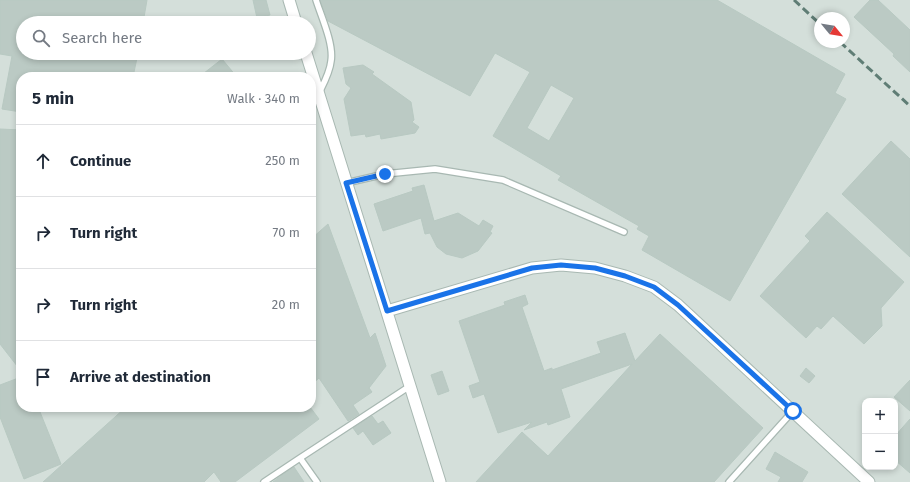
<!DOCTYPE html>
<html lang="en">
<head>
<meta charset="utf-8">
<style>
  body { margin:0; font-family:"Fira Sans",sans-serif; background:#f2f2f3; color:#1f2937 }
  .controls { position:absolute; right:12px; bottom:12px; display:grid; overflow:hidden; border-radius:8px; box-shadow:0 2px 6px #0003 }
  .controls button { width:36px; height:36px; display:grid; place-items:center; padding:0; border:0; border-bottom:1px solid #e0e1e3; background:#fff; color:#1f2937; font:20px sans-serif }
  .compass { position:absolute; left:814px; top:12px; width:36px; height:36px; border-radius:50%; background:#fff; box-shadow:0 2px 6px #0003; rotate:120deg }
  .stop { position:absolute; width:12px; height:12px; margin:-9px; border:3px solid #1a73e8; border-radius:50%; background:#fff }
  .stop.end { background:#1a73e8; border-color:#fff; box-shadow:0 1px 4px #0008 }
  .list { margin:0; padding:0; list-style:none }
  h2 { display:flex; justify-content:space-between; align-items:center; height:52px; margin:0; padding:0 16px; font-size:17px }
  h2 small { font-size:13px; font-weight:400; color:#747a83 }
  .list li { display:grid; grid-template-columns:26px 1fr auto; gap:12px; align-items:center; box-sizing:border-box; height:72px; padding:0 16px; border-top:1px solid #e0e1e3 }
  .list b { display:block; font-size:15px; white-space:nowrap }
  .list em { font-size:13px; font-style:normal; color:#747a83 }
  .icon { flex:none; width:22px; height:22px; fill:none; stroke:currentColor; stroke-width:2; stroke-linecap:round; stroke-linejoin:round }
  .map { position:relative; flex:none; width:910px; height:482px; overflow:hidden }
  .search { position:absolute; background:#fff; box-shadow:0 2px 6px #0003; left:16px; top:16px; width:300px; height:44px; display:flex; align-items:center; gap:10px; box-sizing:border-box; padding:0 14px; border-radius:22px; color:#747a83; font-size:15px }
  .panel { position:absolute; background:#fff; box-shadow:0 2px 6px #0003; left:16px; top:72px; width:300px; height:340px; border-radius:16px }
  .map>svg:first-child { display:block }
</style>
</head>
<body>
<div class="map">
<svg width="910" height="482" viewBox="0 0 910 482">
  <rect width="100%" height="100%" fill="#e6efeb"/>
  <!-- built -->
  <path fill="#d4dfda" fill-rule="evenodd" d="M 0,0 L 910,0 L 910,482 L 0,482 ZM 820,18 L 844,18 L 844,42 L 820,42 ZM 23,23 L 309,23 L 309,53 L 23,53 ZM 21,77 L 311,77 L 311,407 L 21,407 ZM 865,401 L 895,401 L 895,467 L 865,467 Z"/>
  <!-- building -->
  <path fill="#bbcac4" stroke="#b8c9c2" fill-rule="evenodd" d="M 0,0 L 147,0 L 143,23 L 23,23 L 23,53 L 138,53 L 133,77 L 21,77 L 21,112 L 2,109 L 12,56 L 0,54 Z
    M 253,0 L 266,0 L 270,15 L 257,18 Z
    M 320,0 L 717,0 L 845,74 L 835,93 L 846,99 L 730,301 L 642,250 L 649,236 L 637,229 L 639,226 L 558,180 L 561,176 L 493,136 L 530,72 L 495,53 L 470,96 L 328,21 ZM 551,85 L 574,98 L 549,141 L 527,128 Z
    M 870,0 L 878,0 L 910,30 L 910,72 L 893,56 L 894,54 L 854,17 Z
    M 222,59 L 237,77 L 199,77 Z
    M 363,65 L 374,72 L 372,74 L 411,102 L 414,120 L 412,122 L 419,127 L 415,133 L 381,139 L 380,134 L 366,137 L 365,134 L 351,136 L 344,99 L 351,88 L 346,84 L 343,68 Z
    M 0,129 L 21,130 L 21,371 L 0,344 Z
    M 891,141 L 910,159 L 910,257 L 842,194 Z
    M 424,185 L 434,221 L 458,213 L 479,226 L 483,220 L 493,226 L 490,232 L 492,233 L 478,251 L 462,258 L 446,254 L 437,247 L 430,233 L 425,234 L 421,218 L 383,231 L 374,204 L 413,191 L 412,188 Z
    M 827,212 L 904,282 L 881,308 L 882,326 L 864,344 L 833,316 L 821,329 L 817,326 L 806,338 L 760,296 L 810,241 L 805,236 Z
    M 328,224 L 370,338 L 375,333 L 386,366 L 369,388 L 372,392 L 353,405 L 359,414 L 348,421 L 319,378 L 311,385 L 311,239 Z
    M 525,295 L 528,304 L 522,307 L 544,371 L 552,368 L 552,370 L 601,353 L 597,342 L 625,333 L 635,361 L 660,334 L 763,428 L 714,482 L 476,482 L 522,432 L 548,456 L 632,364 L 561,389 L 570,417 L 548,425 L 547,422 L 524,430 L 532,422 L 498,433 L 484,394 L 473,398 L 469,386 L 480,382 L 459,321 L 505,305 L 504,302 Z
    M 806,368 L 815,376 L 809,383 L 800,376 Z
    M 442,371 L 449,391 L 438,395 L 431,375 Z
    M 21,377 L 21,407 L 38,407 L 61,464 L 24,479 L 0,417 L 0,385 Z
    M 910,380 L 910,411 L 894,397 Z
    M 126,407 L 310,407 L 319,419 L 235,482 L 221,482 L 214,472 L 204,482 L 43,482 Z
    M 372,416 L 378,424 L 383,421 L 391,433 L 373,445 L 363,431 L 358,435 L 353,428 Z
    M 910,419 L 910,473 L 895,460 L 895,436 Z
    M 775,452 L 808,472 L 802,482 L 778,482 L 781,477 L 766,469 Z
    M 294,467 L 304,482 L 273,482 L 282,475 Z"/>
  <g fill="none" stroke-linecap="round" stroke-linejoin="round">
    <!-- lane casing -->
    <g stroke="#a8b8b2" stroke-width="8">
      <path id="lane" d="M 316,0 C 321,16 334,44 331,61 C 330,72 324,83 319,93
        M 346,183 L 385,174 L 435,169 L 503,180 L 624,232
        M 264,482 L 300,458
        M 317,482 L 300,458 L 410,386
        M 729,482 L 793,411"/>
    </g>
    <!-- street casing -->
    <g stroke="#a8b8b2" stroke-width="13">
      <path id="street" d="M 289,0 L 296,23
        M 306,53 L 440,482
        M 387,311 L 532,268 L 561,265 L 595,268 L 625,276 L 654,287 L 678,305 L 869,482"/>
    </g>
    <!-- lane -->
    <use href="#lane" stroke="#fff" stroke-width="5.5"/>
    <!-- street -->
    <use href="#street" stroke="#fff" stroke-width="11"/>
    <!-- rail -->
    <path stroke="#5f7d75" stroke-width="3" stroke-dasharray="8 4" stroke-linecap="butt" d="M 794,0 L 820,24
      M 840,42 L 910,106"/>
  </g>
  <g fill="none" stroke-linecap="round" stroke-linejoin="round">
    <!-- route -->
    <path stroke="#1a73e8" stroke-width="5" d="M 385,174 L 346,183 L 387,311 L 532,268 L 561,265 L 595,268 L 625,276 L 654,287 L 678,305 L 793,411"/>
  </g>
</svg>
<div class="controls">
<button>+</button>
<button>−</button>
</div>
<svg class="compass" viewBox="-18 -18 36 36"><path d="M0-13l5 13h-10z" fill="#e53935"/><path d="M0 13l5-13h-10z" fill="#747a83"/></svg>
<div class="stop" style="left:793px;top:411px"></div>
<div class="stop end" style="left:385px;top:174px"></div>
<div class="search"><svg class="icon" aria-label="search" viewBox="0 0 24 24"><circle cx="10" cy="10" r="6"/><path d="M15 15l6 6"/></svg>Search here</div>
<section class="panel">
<h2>5 min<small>Walk · 340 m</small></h2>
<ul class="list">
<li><svg class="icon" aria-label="ahead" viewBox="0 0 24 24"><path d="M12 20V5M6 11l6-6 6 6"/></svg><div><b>Continue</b></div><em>250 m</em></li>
<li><svg class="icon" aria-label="right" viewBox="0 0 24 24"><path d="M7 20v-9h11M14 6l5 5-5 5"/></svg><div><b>Turn right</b></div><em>70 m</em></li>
<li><svg class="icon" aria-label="right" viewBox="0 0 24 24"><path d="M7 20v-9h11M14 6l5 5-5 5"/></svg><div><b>Turn right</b></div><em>20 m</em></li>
<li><svg class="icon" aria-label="arrive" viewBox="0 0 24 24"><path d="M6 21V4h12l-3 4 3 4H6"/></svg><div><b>Arrive at destination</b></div></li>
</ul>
</section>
</div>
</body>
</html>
